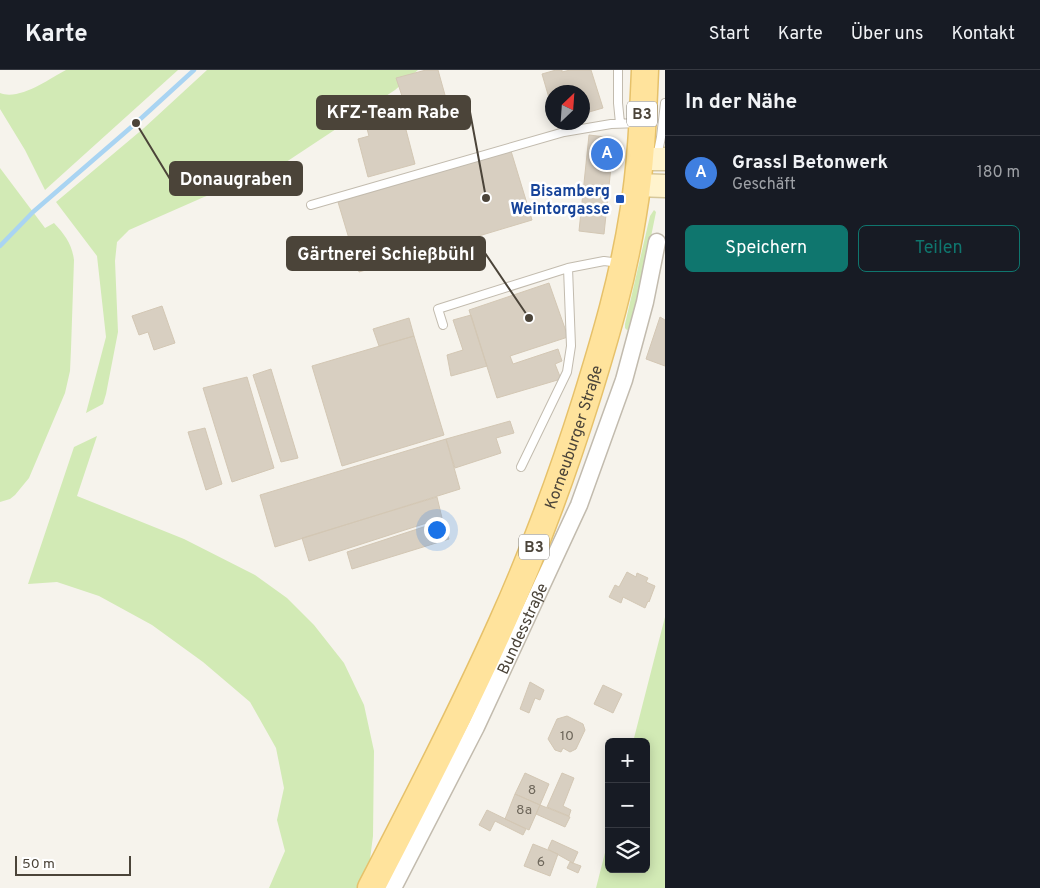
<!DOCTYPE html>
<html lang="de">
<head>
<meta charset="utf-8">
<style>
  body { margin:0; font-family:Overpass,sans-serif; background:#20242c; color:#f1f3f6 }
  .controls { position:absolute; right:15px; bottom:15px; display:grid; overflow:hidden; border-radius:8px; box-shadow:0 2px 12px #0003 }
  .controls button { width:45px; height:45px; display:grid; place-items:center; padding:0; border:0; border-bottom:1px solid #363941; background:#171b24; color:#f1f3f6; font:25px sans-serif }
  .compass { position:absolute; left:545px; top:15px; width:45px; height:45px; border-radius:50%; background:#171b24; box-shadow:0 2px 12px #0003; rotate:25deg }
  .scale { position:absolute; left:15px; bottom:12px; width:116px; box-sizing:border-box; padding-left:5px; border:2px solid #4b4439; border-top:0; font-size:14px; line-height:18px; white-space:nowrap; color:#4b4439; -webkit-text-stroke:4px #fff; paint-order:stroke }
  .you { position:absolute; left:436px; top:459px; width:18px; height:18px; margin:-12px; border:4px solid #fff; border-radius:50%; background:#1a73e8; box-shadow:0 0 0 8px #1a73e833 }
  .badge { display:grid; place-items:center; width:32px; height:32px; border-radius:50%; background:#0f766e; color:#fff; font-size:16px; font-weight:700 }
  .pin { position:absolute; translate:-50% -50%; border:2px solid #fff; box-shadow:0 1px 5px #0006 }
  .list { margin:0; padding:0; list-style:none }
  h2 { display:flex; justify-content:space-between; align-items:center; height:65px; margin:0; padding:0 20px; font-size:21px }
  h2 small { font-size:16px; font-weight:400; color:#9ea1a6 }
  .list li { display:grid; grid-template-columns:32px 1fr auto; gap:15px; align-items:center; box-sizing:border-box; height:75px; padding:0 20px; border-top:1px solid #363941 }
  .list b { display:block; font-size:19px; white-space:nowrap }
  .list p { margin:0; font-size:16px; white-space:nowrap; color:#9ea1a6 }
  .list em { font-size:16px; font-style:normal; color:#9ea1a6 }
  .actions { display:flex; gap:10px; padding:15px 20px }
  .actions a { flex:1; padding:11px 0; border:1px solid #0f766e; border-radius:8px; text-align:center; font-size:18px; color:#0f766e }
  .actions .main { background:#0f766e; color:#fff }
  .icon { flex:none; width:28px; height:28px; fill:none; stroke:currentColor; stroke-width:2; stroke-linecap:round; stroke-linejoin:round }
  .map { position:relative; flex:none; width:665px; height:818px; overflow:hidden }
  header { display:flex; align-items:center; gap:30px; box-sizing:border-box; height:70px; padding:0 25px; background:#171b24; border-bottom:1px solid #363941 }
  header strong { font-size:24px }
  nav { display:flex; gap:28px; margin-inline-start:auto; font-size:18px }
  main { display:flex }
  aside { flex:1; background:#171b24 }
  .map>svg:first-child { display:block }
</style>
</head>
<body>
<header>
<strong>Karte</strong>
<nav><a>Start</a><a>Karte</a><a>Über uns</a><a>Kontakt</a></nav>
</header>
<main>
<div class="map">
<svg width="665" height="818" viewBox="0 0 665 818">
  <rect width="100%" height="100%" fill="#f6f3ec"/>
  <!-- green -->
  <path fill="#d2eab5" d="M 66,0 L 178,0 L 45,120 L 25,80 L 0,39 L 0,23 C 19,31 49,9 66,0 Z
    M 207,0 L 418,0 L 395,20 L 268,104 L 204,127 L 129,160 L 117,172 L 115,191 L 118,262 L 106,324 L 103,334 L 86,343 L 106,267 L 97,186 L 56,132 L 144,58 Z
    M 0,98 L 45,158 L 54,153 C 65,165 72,174 74,190 L 71,279 L 70,301 L 65,323 L 29,408 L 15,425 L 10,429 L 0,432 Z
    M 654,140 L 656,142 L 642,211 L 630,259 L 627,260 L 625,258 L 625,254 L 650,146 Z
    M 97,366 L 77,426 L 184,469 L 255,505 L 287,528 L 314,555 L 344,593 L 364,635 L 374,681 L 373,766 L 368,805 L 362,818 L 269,818 L 285,781 L 277,750 L 284,718 L 276,678 L 250,632 L 203,592 L 152,555 L 99,526 L 57,512 L 28,514 L 74,377 Z
    M 665,547 L 665,818 L 596,818 L 609,767 L 609,799 L 646,799 L 646,672 L 633,672 Z"/>
  <g fill="none" stroke-linecap="round" stroke-linejoin="round">
    <!-- stream -->
    <path stroke="#a9d4f2" stroke-width="4.5" d="M 0,176 L 33,142 L 136,53 L 194,0"/>
  </g>
  <!-- building -->
  <path fill="#d8cfc1" stroke="#d3c7b4" d="M 426,0 L 438,0 L 450,43 L 405,56 L 415,94 L 368,107 L 358,69 L 369,66 L 361,37 L 402,26 L 396,8 Z
    M 556,0 L 562,0 L 562,2 L 570,0 L 591,0 L 603,38 L 582,44 L 582,22 L 552,22 L 552,38 L 542,4 Z
    M 589,65 L 614,68 L 604,164 L 579,161 Z
    M 511,81 L 532,150 L 359,202 L 338,132 Z
    M 549,213 L 568,267 L 510,286 L 513,294 L 558,279 L 562,291 L 555,294 L 561,309 L 497,328 L 469,240 Z
    M 162,236 L 175,273 L 154,280 L 148,262 L 139,265 L 132,246 Z
    M 471,245 L 487,296 L 451,306 L 447,285 L 463,280 L 453,250 Z
    M 660,247 L 665,250 L 665,296 L 646,289 Z
    M 409,248 L 414,266 L 379,276 L 373,259 Z
    M 414,266 L 444,365 L 342,396 L 312,296 Z
    M 271,299 L 298,388 L 281,392 L 253,305 Z
    M 247,307 L 274,398 L 232,412 L 203,318 Z
    M 510,351 L 514,363 L 496,368 L 501,383 L 455,398 L 446,369 Z
    M 205,358 L 222,414 L 206,420 L 188,362 Z
    M 446,369 L 460,419 L 275,477 L 260,425 Z
    M 437,427 L 442,448 L 309,491 L 302,468 Z
    M 442,451 L 449,469 L 352,499 L 347,482 Z
    M 627,502 L 636,507 L 637,503 L 648,508 L 646,512 L 655,516 L 649,532 L 648,531 L 645,538 L 623,527 L 621,533 L 609,527 L 615,515 L 619,517 Z
    M 530,612 L 544,620 L 540,630 L 535,628 L 529,643 L 520,639 Z
    M 603,615 L 622,624 L 613,643 L 594,634 Z
    M 567,646 L 583,654 L 585,660 L 576,679 L 570,682 L 563,678 L 561,682 L 555,680 L 548,669 L 557,649 Z
    M 525,703 L 549,714 L 540,735 L 515,724 Z
    M 562,703 L 574,708 L 563,736 L 571,740 L 569,746 L 547,737 Z
    M 515,724 L 540,735 L 529,760 L 505,749 Z
    M 540,735 L 570,747 L 565,757 L 536,744 Z
    M 487,740 L 526,759 L 523,765 L 495,751 L 490,761 L 479,755 Z
    M 552,770 L 578,782 L 573,793 L 548,779 Z
    M 533,774 L 558,784 L 550,806 L 524,796 Z
    M 570,792 L 581,796 L 578,803 L 567,798 Z"/>
  <g fill="none" stroke-linecap="round" stroke-linejoin="round">
    <!-- service casing -->
    <g stroke="#c2bbae" stroke-width="10">
      <path id="service" d="M 618,0 L 618,33 L 620,53
        M 657,87 L 661,67 L 665,33
        M 311,135 L 564,62 L 611,54 L 640,53
        M 443,255 L 438,239 L 568,198 L 604,191 L 620,193
        M 521,397 L 567,302 L 571,276 L 568,198"/>
    </g>
    <!-- minor casing -->
    <g stroke="#c2bbae" stroke-width="19">
      <g id="minor">
        <path id="s1" d="M 393,818 L 476,657 L 579,435 L 624,310 L 645,232 L 657,172"/>
      </g>
    </g>
    <!-- secondary casing -->
    <g stroke="#d6c79b" stroke-width="25">
      <path id="secondary" d="M 639,89 L 665,89
        M 637,115 L 665,116"/>
    </g>
    <!-- primary casing -->
    <g stroke="#e6c16a" stroke-width="29">
      <g id="primary">
        <path id="s2" d="M 371,818 C 416,731 461,644 501,555 C 534,482 562,406 586,330 C 605,269 623,208 633,144 C 641,97 643,48 645,0"/>
      </g>
    </g>
    <!-- service -->
    <use href="#service" stroke="#fff" stroke-width="8"/>
    <!-- minor -->
    <use href="#minor" stroke="#fff" stroke-width="16"/>
    <!-- secondary -->
    <use href="#secondary" stroke="#fff3cd" stroke-width="22"/>
    <!-- primary -->
    <use href="#primary" stroke="#ffe39c" stroke-width="26"/>
  </g>
  <!-- markers -->
  <rect fill="#1a4fb4" stroke="#fff" stroke-width="2" x="615" y="124" width="10" height="10" rx="2.5"/>
  <g text-anchor="middle" stroke-width="5" stroke-linejoin="round" paint-order="stroke">
    <!-- number labels -->
    <g font-size="14" fill="#6e675b">
      <text x="567" y="670">10</text>
      <text x="532" y="724">8</text>
      <text x="524" y="744">8a</text>
      <text x="541" y="796">6</text>
    </g>
    <!-- shield labels -->
    <g fill="#fff" stroke="#817c74" stroke-width="1">
      <rect x="627" y="31.5" width="30" height="25" rx="4"/>
      <rect x="519" y="464.5" width="30" height="25" rx="4"/>
    </g>
    <g font-size="15" font-weight="bold" fill="#4b4439">
      <text x="642" y="49">B3</text>
      <text x="534" y="482">B3</text>
    </g>
    <!-- transit labels -->
    <g font-size="16" font-weight="bold" fill="#164399" stroke="#fff" text-anchor="end">
      <text x="610" y="126">Bisamberg<tspan x="610" dy="18">Weintorgasse</tspan></text>
    </g>
    <!-- street labels -->
    <g font-size="16" fill="#4b4439" stroke="#fff">
      <text dy="6" stroke="none"><textPath href="#s2" startOffset="495">Korneuburger Straße</textPath></text>
      <text dy="6" stroke="none"><textPath href="#s1" startOffset="290">Bundesstraße</textPath></text>
    </g>
  </g>
  <!-- callouts -->
  <path fill="none" stroke="#4b4439" stroke-width="2" d="M486 128L470 42M136 53L170 109M529 248L485 183"/>
  <g fill="#4b4439" stroke="#fff" stroke-width="2">
    <circle cx="486" cy="128" r="5"/>
    <circle cx="136" cy="53" r="5"/>
    <circle cx="529" cy="248" r="5"/>
  </g>
  <g fill="#4b4439" stroke="#4b4439" stroke-width="2">
    <rect x="317" y="26" width="153" height="33" rx="5"/>
    <rect x="170" y="92" width="132" height="33" rx="5"/>
    <rect x="287" y="167" width="198" height="33" rx="5"/>
  </g>
  <g font-size="18" text-anchor="middle" font-weight="bold" fill="#fff">
    <text x="393" y="48">KFZ-Team Rabe</text>
    <text x="236" y="115">Donaugraben</text>
    <text x="386" y="190">Gärtnerei Schießbühl</text>
  </g>
</svg>
<div class="controls">
<button>+</button>
<button>−</button>
<button><svg class="icon" aria-label="layers" viewBox="0 0 24 24"><path d="M12 4l9 5-9 5-9-5zM3 14l9 5 9-5"/></svg></button>
</div>
<svg class="compass" viewBox="-18 -18 36 36"><path d="M0-13l5 13h-10z" fill="#e53935"/><path d="M0 13l5-13h-10z" fill="#9ea1a6"/></svg>
<div class="scale">50 m</div>
<div class="you"></div>
<div class="pin badge" style="left:607px;top:84px;background:#3f7fe0">A</div>
</div>
<aside>
<h2>In der Nähe<small></small></h2>
<ul class="list">
<li><span class="badge" style="background:#3f7fe0">A</span><div><b>Grassl Betonwerk</b><p>Geschäft</p></div><em>180 m</em></li>
</ul>
<div class="actions"><a class="main">Speichern</a><a>Teilen</a></div>
</aside>
</main>
</body>
</html>
